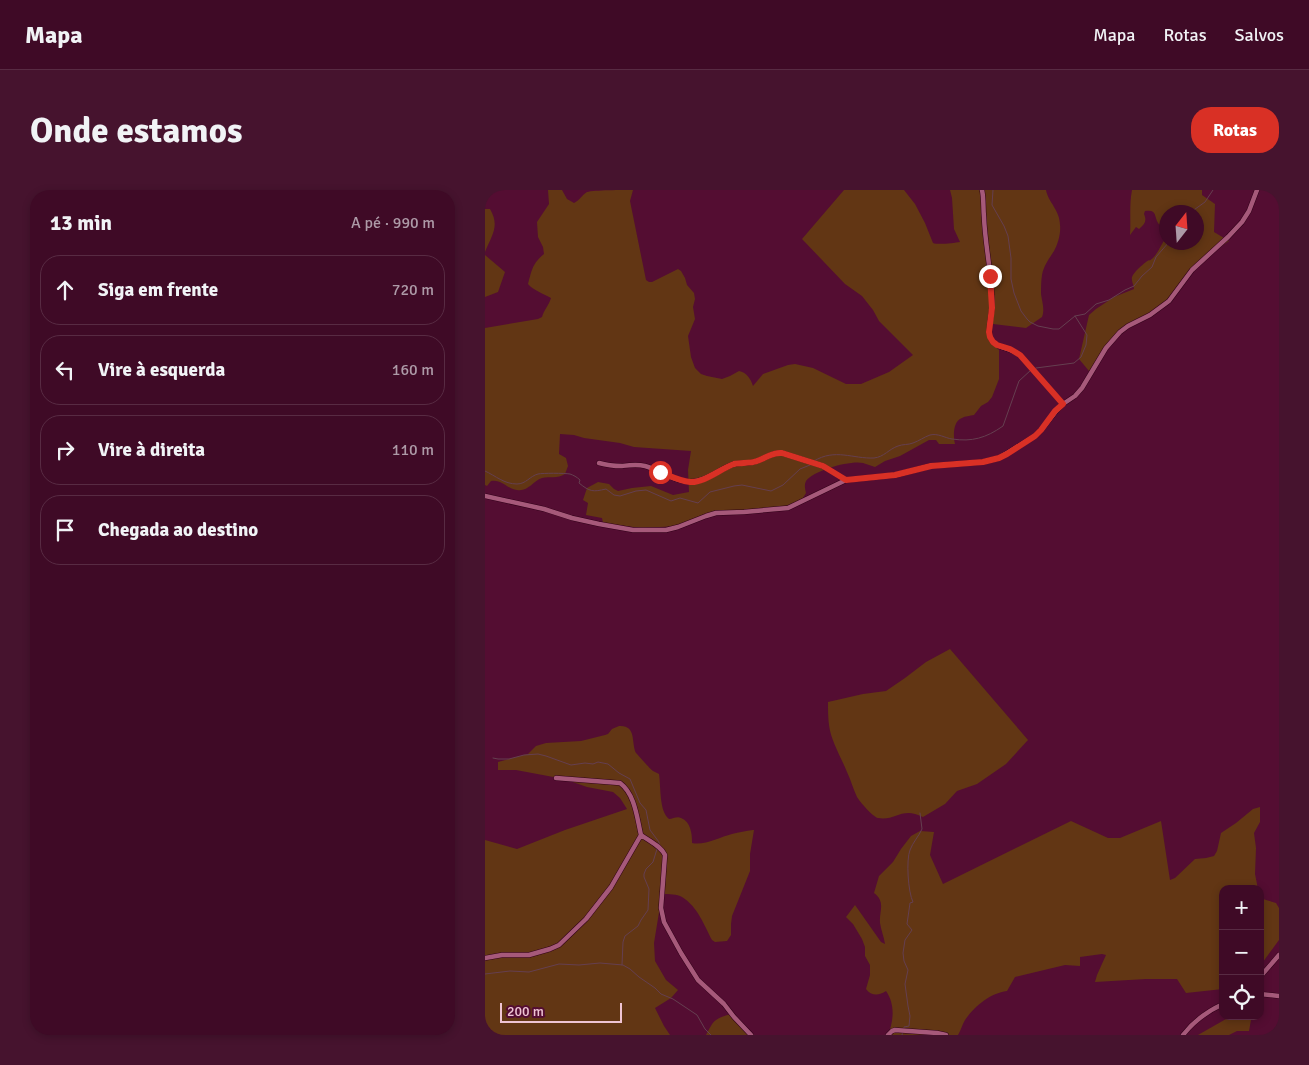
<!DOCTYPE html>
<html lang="pt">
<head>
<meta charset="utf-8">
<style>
  body { margin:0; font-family:Signika,sans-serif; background:#46132e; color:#f1f3f6 }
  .controls { position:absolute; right:15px; bottom:15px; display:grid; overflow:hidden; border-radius:10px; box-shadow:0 2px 8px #0003 }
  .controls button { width:45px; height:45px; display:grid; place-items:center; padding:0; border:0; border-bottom:1px solid #582b43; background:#3f0a26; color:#f1f3f6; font:25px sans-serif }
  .compass { position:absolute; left:674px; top:15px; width:45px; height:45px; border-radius:50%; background:#3f0a26; box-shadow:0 2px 8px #0003; rotate:17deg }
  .scale { position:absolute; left:15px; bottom:12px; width:122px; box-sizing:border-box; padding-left:5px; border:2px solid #efc4d4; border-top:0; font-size:14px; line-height:18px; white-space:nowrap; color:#efc4d4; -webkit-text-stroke:4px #540d32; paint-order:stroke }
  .stop { position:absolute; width:15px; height:15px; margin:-11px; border:4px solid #d93025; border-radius:50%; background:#fff }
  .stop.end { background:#d93025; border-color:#fff; box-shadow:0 1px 5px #0008 }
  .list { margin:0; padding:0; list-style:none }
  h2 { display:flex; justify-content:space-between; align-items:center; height:65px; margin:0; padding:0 20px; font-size:21px }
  h2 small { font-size:16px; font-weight:400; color:#ad9aa7 }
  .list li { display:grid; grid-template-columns:32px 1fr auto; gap:15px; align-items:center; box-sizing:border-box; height:70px; margin:0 10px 10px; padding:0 10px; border:1px solid #582b43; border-radius:20px }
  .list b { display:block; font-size:19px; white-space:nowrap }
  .list em { font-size:16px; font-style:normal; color:#ad9aa7 }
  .icon { flex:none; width:28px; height:28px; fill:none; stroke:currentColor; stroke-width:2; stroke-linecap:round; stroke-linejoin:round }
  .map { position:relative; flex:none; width:794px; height:845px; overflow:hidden; border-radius:20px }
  header { display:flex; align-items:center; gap:30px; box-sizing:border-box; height:70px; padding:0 25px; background:#3f0a26; border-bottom:1px solid #582b43 }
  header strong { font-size:24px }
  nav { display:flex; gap:28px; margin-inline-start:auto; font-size:18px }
  .intro { display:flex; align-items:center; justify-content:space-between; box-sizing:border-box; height:120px; padding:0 30px }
  h1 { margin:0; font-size:35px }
  .button { padding:12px 22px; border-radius:20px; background:#d93025; color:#fff; font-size:18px; font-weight:700 }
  main { display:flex; gap:30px; padding:0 30px }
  aside { flex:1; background:#3f0a26; border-radius:20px; box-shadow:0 2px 8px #0003 }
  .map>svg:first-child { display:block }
</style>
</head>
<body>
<header>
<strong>Mapa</strong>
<nav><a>Mapa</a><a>Rotas</a><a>Salvos</a></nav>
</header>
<div class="intro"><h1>Onde estamos</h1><a class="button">Rotas</a></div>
<main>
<aside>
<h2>13 min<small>A pé · 990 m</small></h2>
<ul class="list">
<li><svg class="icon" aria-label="ahead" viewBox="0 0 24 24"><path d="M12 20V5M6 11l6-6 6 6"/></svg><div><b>Siga em frente</b></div><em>720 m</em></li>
<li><svg class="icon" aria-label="left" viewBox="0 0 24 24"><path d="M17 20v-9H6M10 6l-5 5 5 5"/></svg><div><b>Vire à esquerda</b></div><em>160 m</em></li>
<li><svg class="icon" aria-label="right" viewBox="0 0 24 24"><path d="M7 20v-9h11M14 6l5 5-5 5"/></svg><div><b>Vire à direita</b></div><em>110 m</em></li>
<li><svg class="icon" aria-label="arrive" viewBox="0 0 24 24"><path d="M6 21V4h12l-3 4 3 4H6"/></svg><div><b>Chegada ao destino</b></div></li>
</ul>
</aside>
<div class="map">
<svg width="794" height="845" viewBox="0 0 794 845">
  <rect width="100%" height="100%" fill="#540d32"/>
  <!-- green -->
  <path fill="#623614" d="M 63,0 L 77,0 L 82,9 L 89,13 C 95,10 97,5 102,2 C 109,0 138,0 148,0 L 145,11 L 161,90 L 164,92 L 167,92 L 193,79 L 196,81 L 200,88 L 202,95 L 209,103 L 210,109 L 208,117 L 210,129 L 203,146 L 206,167 L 210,178 L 216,184 L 222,186 L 237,189 L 245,186 L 254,181 C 261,182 266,189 268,196 L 278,184 L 303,175 L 310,174 L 328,178 L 361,194 L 376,194 L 404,182 L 428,165 L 394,131 L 388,120 L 377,106 L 360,94 L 317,49 L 359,0 L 419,0 L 430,14 L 440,33 L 448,53 C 453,55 469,53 475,52 L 469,39 L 467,8 L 465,0 L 561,0 C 563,12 575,20 575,35 C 576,43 573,54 569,61 C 564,69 559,75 557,85 C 556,91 556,98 556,104 C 557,112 560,119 557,127 L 541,138 L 508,134 L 505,151 L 514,160 L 514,189 L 507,207 L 503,212 L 496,216 L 489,225 C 485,226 480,226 477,228 C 468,231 468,246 470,254 L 454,254 L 451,250 L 444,250 L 415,266 L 400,271 L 390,277 C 386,276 382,274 378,273 C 366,270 329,280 321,291 C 319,295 320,299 321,303 L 314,314 L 270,320 L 236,321 L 194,336 L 156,338 L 118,333 L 117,328 L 101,325 L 103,313 L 98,310 L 102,298 L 113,292 L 124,294 L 129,299 L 133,301 L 147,298 L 166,296 L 188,305 L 204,302 L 203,280 L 206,261 L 149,257 L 135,253 L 99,248 L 89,245 L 75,244 L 74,264 L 81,268 L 83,276 L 80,284 C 72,289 65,286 57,288 C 48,291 43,302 32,300 C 22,299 17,289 6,291 L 2,296 L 0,295 L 0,138 L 53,129 L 57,127 C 59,120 64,115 66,108 C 59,104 48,100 43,94 C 47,80 47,74 59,64 L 58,57 L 53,47 L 52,32 L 64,14 Z
    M 647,0 L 717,0 L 717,5 L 730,14 L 729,42 L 744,51 L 734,58 L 710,79 L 679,114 L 645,134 L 617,164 L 604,181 L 594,169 L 604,125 L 611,119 L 629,107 L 649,99 C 649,95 646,91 647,87 C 649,82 657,75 661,72 C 667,68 662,73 668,68 C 674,62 676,54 681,48 L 682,52 L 712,52 L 712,22 L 682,22 L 681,43 C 679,40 676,37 673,33 C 669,26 672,19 660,21 L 659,24 C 662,31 660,34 654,39 L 651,37 L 645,45 C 646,30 644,15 647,0 Z
    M 0,19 L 5,19 C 15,36 7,45 0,62 Z
    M 0,65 L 20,82 L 13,102 L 0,107 Z
    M 465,459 L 543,550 L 521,574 L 492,594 L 472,601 L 460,614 L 438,627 C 417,616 411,631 393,628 C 388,627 375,612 372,607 C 368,599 366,590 362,582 C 356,567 346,551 344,535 C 343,528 343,519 343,512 L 378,504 L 401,501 L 420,488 L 441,472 Z
    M 134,536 C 152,535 146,553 151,563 C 153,565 165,579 168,581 C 170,582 172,583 174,584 C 176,597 174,621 184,629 C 188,629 192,626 196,628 C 206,632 207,644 207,653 C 219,656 235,647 247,644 C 254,642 261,641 268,640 L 269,640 L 265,664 L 265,681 L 247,726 L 246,734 L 246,745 L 242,751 L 230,752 L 227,750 C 219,735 213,717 197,707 C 192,704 184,704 177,704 L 169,753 L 170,771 L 181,790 L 193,800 L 186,808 L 170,818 L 179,836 L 185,845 L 0,845 L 0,650 L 32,659 L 80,640 L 142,619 L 135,608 L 128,602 L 102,597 L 79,589 L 31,580 L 13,580 L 13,572 L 43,564 L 51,556 L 61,553 L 96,551 L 120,545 L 123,544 L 127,539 Z
    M 775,617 L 775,632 L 769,643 L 771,658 L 770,684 L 773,699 L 738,699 L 738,799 L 701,803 L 692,789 L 661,789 L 610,792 L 612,785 L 621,765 L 617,764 L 595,767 L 595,776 L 580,775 L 530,787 L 522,801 C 505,803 489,817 480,830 C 477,835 476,840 473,845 L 403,845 C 409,830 410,814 401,801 C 394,806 386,806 381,799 L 385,785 L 385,775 L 380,766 L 380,757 L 377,749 L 368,734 L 361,727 L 370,715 L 396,752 L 400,754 C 399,747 396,740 395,733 C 394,721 401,712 389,703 L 394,686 L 408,672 L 416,659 L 426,646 L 435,641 L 449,642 L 445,665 L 458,694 L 586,631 L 623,648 L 635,648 L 676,631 L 685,690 L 690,688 L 710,669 L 721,668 L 729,666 L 732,661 L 736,643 L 751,633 L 768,619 Z
    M 775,703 L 778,709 L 791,713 L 794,718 L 794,750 L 775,776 Z
    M 246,824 L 269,845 L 221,845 C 229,830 229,829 246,824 Z
    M 756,827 L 766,830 L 764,841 L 752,841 L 744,845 L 713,845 L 741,829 Z"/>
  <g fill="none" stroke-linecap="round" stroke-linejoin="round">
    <!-- stream -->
    <path stroke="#653f50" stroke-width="1" d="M 508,0 L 507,15 L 519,36 L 523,46 L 526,68 L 526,89 L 529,103 L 536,121 L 542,129 L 545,132 L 553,136 L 568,139 L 574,139 L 590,126 L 600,124 L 611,114 L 624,110 L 640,100 L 649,96 L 657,86 L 667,77 L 671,67 L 684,52
      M 706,22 L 720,12 L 728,0
      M 551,178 L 589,173 L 596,167 L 601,155 L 602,145 L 590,126
      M 329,271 C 350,258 368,269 389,268 C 399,267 404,259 413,256 C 418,254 423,255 428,253 C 434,251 439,247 445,245 C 453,243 460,248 467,249 C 487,252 501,248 518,236 L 534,191 L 546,180
      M 0,281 C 11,286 19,294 32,294 C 41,294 45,286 53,284 C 58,283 79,283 85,284 C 88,285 92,287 95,290 L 94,293 C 105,302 108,302 121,299 L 129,305 L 135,306 L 151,301 L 161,300 L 186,311 L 195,308 L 213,313 L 225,302 L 249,296 L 257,295 L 286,301 L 298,295 L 315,279 L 325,275
      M 8,568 L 13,569 L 24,569 L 39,565 L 53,564 L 61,566 L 86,575 L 100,573 L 108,574 L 113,572 L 123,574 L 134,583 L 145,589 L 155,613 L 161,620 L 165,640 L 174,652 L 174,655
      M 137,775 L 138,752 L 140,746 L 153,736 L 156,730 L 163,720 L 164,699 L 159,687 L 159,684 L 161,679 L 168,672 L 172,659
      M 0,784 L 25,781 L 44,782 L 74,774 L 94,775 L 115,773 L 138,775 L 145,779 L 154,787 L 170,798 L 176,804 L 188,809 L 212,825 L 220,839 L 226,845
      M 417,845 L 419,837 L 424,836 L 425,826 L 423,816 L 420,794 L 423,780 L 419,771 L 418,763 L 420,750 L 427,740 L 422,734 L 425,713 L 428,712 C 423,702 421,670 425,660 C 428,652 434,646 437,639 L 435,623"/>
    <!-- street casing -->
    <g stroke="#310019" stroke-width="5.5">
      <path id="street" d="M 497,0 C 499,9 498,18 499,27 C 500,57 508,88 507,118 C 506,128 501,144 508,152 C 513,158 528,159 535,165 L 578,214
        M 114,273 C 121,275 129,276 137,276 C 145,275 152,274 160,276 C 176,280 193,295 211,291 C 225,289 236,278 249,274 C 257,272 265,274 272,271 C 281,268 287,262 297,263 L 338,276 L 361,290
        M 0,306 L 59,319 L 87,328 L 114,334 L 148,340 L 181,340 L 193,337 L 221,326 L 231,323 L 259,322 L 303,318 L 361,290 L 411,285 L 445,276 L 498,272 L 514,268 L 550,246 L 556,240 L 571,221 L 578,214 L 590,206 L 597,198 L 621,158 L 635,142 L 643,136 L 665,125 L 684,111 L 707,80 L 743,47 L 757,32 L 764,21 L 772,0
        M 156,645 C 164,651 176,656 180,665 L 176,718 L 179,732 L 196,763 L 213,790 L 239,814 L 249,827 L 266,845
        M 0,768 L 17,765 L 44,765 L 65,759 L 74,755 L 101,729 L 126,697 L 156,645 C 152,628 150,604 135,593 L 71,588
        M 775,787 L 794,765
        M 775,804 L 794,806
        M 403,845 L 407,841 L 410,840 L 452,843 L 461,845
        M 698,845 C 708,832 723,821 738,814"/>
    </g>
    <!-- street -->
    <use href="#street" stroke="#a6597a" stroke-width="4.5"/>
  </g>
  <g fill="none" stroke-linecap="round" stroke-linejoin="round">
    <!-- route -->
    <path stroke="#d93025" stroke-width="6" d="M 175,282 C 185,286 195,291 205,292 C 219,293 235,279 249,274 C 256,272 264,274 272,271 C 281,268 287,262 297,263 L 338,276 L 361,290 L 410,285 L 446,276 L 498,272 L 514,268 L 522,264 L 550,246 L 556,240 L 570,221 L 578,214 L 535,165 L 525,159 L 512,155 L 508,152 L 505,147 L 504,142 L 507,118 L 505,86"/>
  </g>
</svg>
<div class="controls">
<button>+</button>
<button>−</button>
<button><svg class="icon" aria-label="locate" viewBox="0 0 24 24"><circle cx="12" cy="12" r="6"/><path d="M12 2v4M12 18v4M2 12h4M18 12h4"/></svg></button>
</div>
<svg class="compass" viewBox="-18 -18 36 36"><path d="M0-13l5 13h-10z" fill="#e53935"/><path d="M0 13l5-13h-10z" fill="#ad9aa7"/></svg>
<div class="scale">200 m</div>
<div class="stop" style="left:175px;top:282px"></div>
<div class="stop end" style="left:505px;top:86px"></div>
</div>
</main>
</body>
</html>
